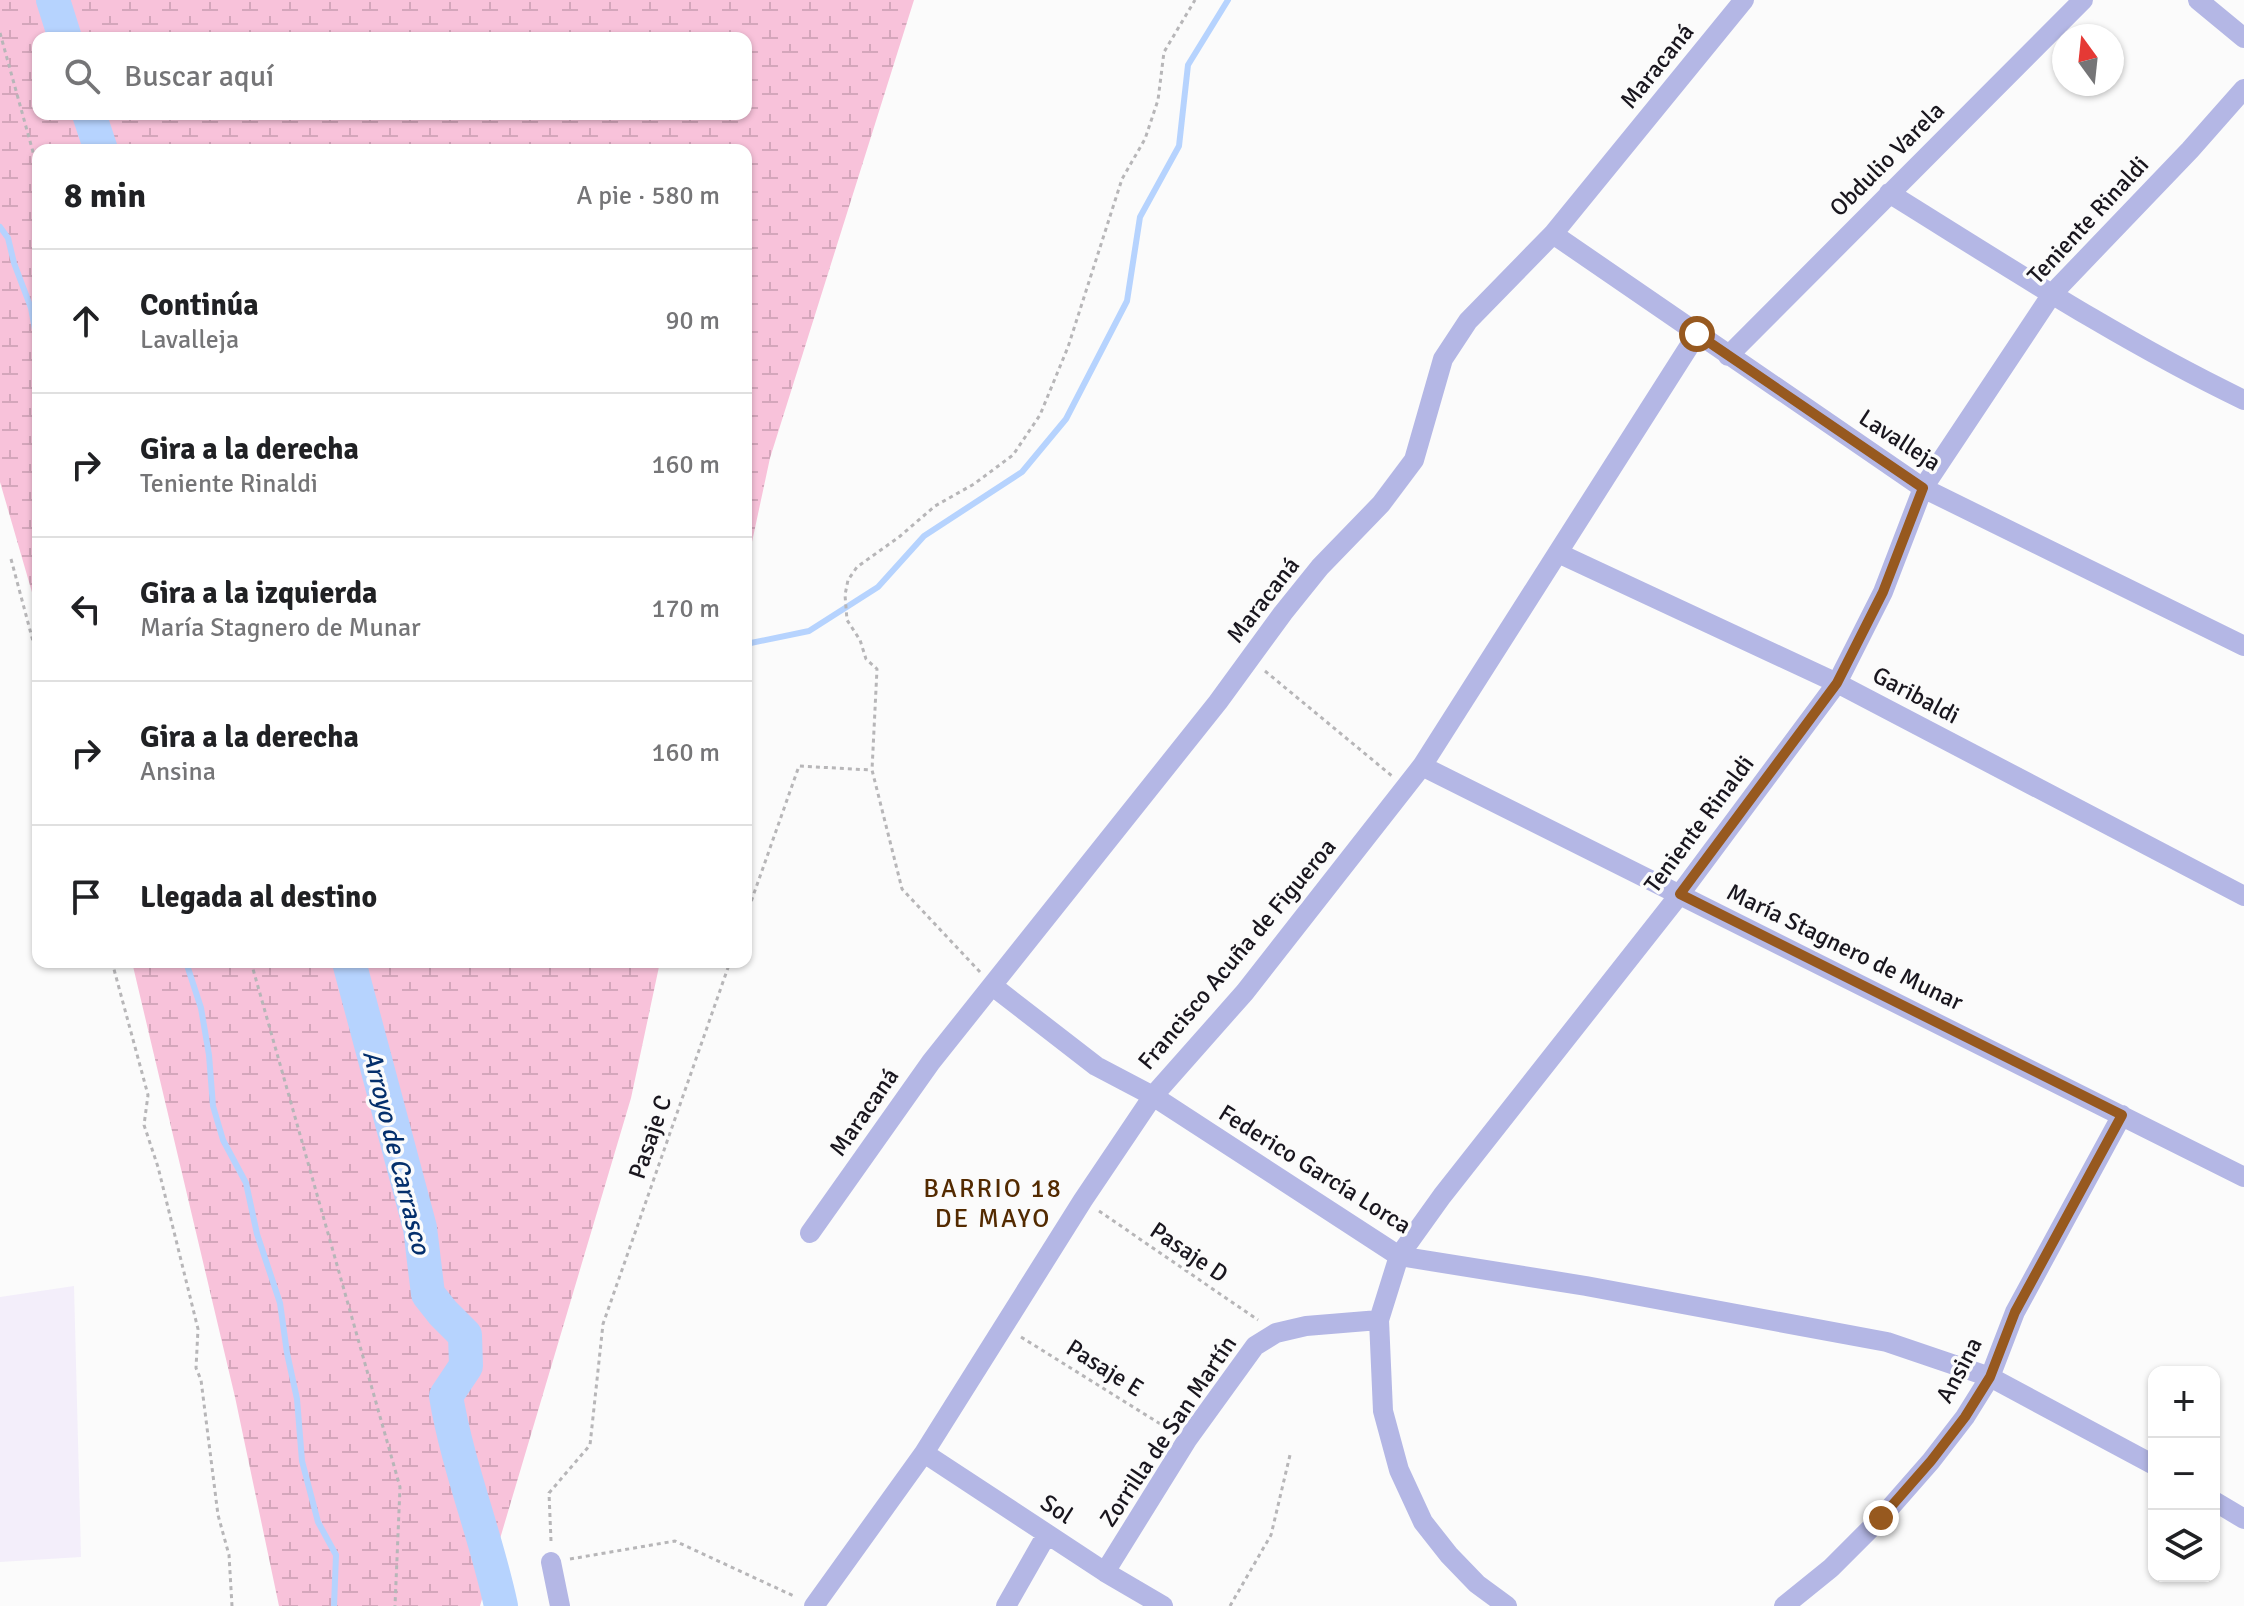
<!DOCTYPE html>
<html lang="es">
<head>
<meta charset="utf-8">
<style>
  body { margin:0; font-family:Signika,sans-serif; background:#f2f2f2; color:#202124 }
  .controls { position:absolute; right:24px; bottom:24px; display:grid; overflow:hidden; border-radius:16px; box-shadow:0 2px 6px #0004 }
  .controls button { width:72px; height:72px; display:grid; place-items:center; padding:0; border:0; border-bottom:2px solid #e0e0e0; background:#fff; color:#202124; font:40px sans-serif }
  .compass { position:absolute; left:2052px; top:24px; width:72px; height:72px; border-radius:50%; background:#fff; box-shadow:0 2px 6px #0004; rotate:345deg }
  .stop { position:absolute; width:24px; height:24px; margin:-18px; border:6px solid #97591f; border-radius:50%; background:#fff }
  .stop.end { background:#97591f; border-color:#fff; box-shadow:0 2px 8px #0008 }
  .list { margin:0; padding:0; list-style:none }
  h2 { display:flex; justify-content:space-between; align-items:center; height:104px; margin:0; padding:0 32px; font-size:34px }
  h2 small { font-size:26px; font-weight:400; color:#757577 }
  .list li { display:grid; grid-template-columns:52px 1fr auto; gap:24px; align-items:center; box-sizing:border-box; height:144px; padding:0 32px; border-top:2px solid #e0e0e0 }
  .list b { display:block; font-size:30px; white-space:nowrap }
  .list p { margin:0; font-size:26px; white-space:nowrap; color:#757577 }
  .list em { font-size:26px; font-style:normal; color:#757577 }
  .icon { flex:none; width:44px; height:44px; fill:none; stroke:currentColor; stroke-width:2; stroke-linecap:round; stroke-linejoin:round }
  .map { position:relative; flex:none; width:2244px; height:1606px; overflow:hidden }
  .search { position:absolute; background:#fff; box-shadow:0 2px 6px #0004; left:32px; top:32px; width:720px; height:88px; display:flex; align-items:center; gap:20px; box-sizing:border-box; padding:0 28px; border-radius:16px; color:#757577; font-size:30px }
  .panel { position:absolute; background:#fff; box-shadow:0 2px 6px #0004; left:32px; top:144px; width:720px; height:824px; border-radius:16px }
  .map>svg:first-child { display:block }
</style>
</head>
<body>
<div class="map">
<svg width="2244" height="1606" viewBox="0 0 2244 1606">
  <defs>
    <pattern id="wetland-marsh" width="20" height="14" patternUnits="userSpaceOnUse" patternTransform="scale(2)"><rect width="20" height="14" fill="#f8c2da"/><path d="M1 5h8M5 5V1M11 12h8M15 12V8" fill="none" stroke="#d4a6bb"/></pattern>
  </defs>
  <rect width="100%" height="100%" fill="#fbfbfb"/>
  <!-- built -->
  <path fill="#f3eefa" d="M 74,1286 L 81,1557 L 0,1562 L 0,1297 Z"/>
  <!-- wetland -->
  <path fill="url(#wetland-marsh)" fill-rule="evenodd" d="M 0,0 L 914,0 L 770,458 L 746,570 L 746,150 L 38,150 L 38,613 L 0,482 ZM 38,38 L 746,38 L 746,114 L 38,114 Z
    M 132,962 L 660,962 L 631,1098 L 480,1606 L 279,1606 L 235,1397 Z"/>
  <g fill="none" stroke-linecap="round" stroke-linejoin="round">
    <!-- stream -->
    <path stroke="#b6d3fe" stroke-width="6" d="M 0,227 L 8,238 L 14,263 L 31,308 L 38,346
      M 746,644 L 809,631 L 878,587 L 924,536 L 1022,472 L 1066,419 L 1127,301 L 1140,217 L 1179,146 L 1188,65 L 1228,0
      M 186,962 L 201,1008 L 209,1055 L 213,1106 L 223,1140 L 246,1183 L 257,1234 L 280,1303 L 287,1353 L 297,1399 L 302,1461 L 318,1522 L 336,1555 L 334,1606"/>
    <!-- river -->
    <path stroke="#b6d3fe" stroke-width="34" d="M 53,0 L 65,38
      M 89,114 L 101,150
      M 349,962 L 420,1228 L 428,1294 L 443,1313 L 465,1335 L 466,1366 L 446,1396 C 458,1468 486,1535 501,1606"/>
    <!-- path -->
    <path stroke="#b7b6b8" stroke-width="3" stroke-dasharray="4 4" stroke-linecap="butt" d="M 0,33 L 38,170
      M 11,559 L 38,660
      M 1265,671 L 1392,776
      M 746,916 L 799,766 L 871,770
      M 112,962 L 148,1095 L 144,1125 L 158,1167 L 198,1329 L 196,1368 L 201,1380 L 218,1515 L 229,1555 L 232,1606
      M 251,962 L 400,1487 L 395,1606
      M 980,972 L 902,889 L 872,770 L 877,669 L 866,659 L 860,640 L 847,620 L 845,595 L 848,580 L 857,567 L 899,537 L 935,506 L 974,484 L 1013,455 L 1040,415 L 1068,347 L 1122,179 L 1145,139 L 1158,100 L 1164,52 L 1195,0
      M 1099,1211 L 1258,1320
      M 1021,1337 L 1170,1430
      M 551,1541 L 549,1493 L 590,1445 L 603,1324 L 730,962
      M 570,1559 L 675,1541 L 796,1597
      M 1230,1606 L 1271,1535 L 1290,1455"/>
    <!-- minor -->
    <path stroke="#b4b7e5" stroke-width="20" d="M 2198,0 L 2244,38
      M 1889,193 C 2005,265 2121,341 2244,400
      M 1553,234 L 1923,488 L 2244,646
      M 1728,356 L 2083,0
      M 1558,553 L 1837,683 L 2244,896
      M 1422,766 L 2244,1177
      M 994,987 L 1096,1066 L 1153,1096 L 1399,1256 L 1586,1286 L 1887,1342 L 1990,1377 L 2154,1465
      M 810,1233 L 931,1062 L 1218,702 L 1283,613 L 1320,567 L 1381,504 L 1414,460 L 1443,359 L 1468,321 L 1553,234 L 1744,0
      M 924,1453 L 1105,1572 L 1163,1606
      M 2214,1501 L 2244,1519
      M 551,1562 L 560,1606
      M 1105,1572 L 1187,1440 L 1255,1346 L 1276,1333 L 1306,1326 L 1379,1320
      M 814,1606 L 924,1453 L 1083,1200 L 1153,1096 L 1245,992 L 1422,766 L 1697,334
      M 1006,1606 L 1047,1534
      M 1507,1606 L 1477,1584 L 1449,1555 L 1423,1522 L 1399,1470 L 1383,1411 L 1379,1320 L 1399,1256 L 1442,1196 L 1680,894 L 1837,683 L 1883,592 L 1923,488 L 2052,294 L 2190,150 L 2244,89
      M 1784,1606 L 1831,1568 L 1881,1518 L 1931,1461 L 1965,1417 L 1990,1377 L 2015,1312 L 2122,1115"/>
  </g>
  <g fill="none" stroke-linecap="round" stroke-linejoin="round">
    <!-- route -->
    <path stroke="#97591f" stroke-width="10" d="M 1697,334 L 1923,488 L 1883,592 L 1837,683 L 1680,894 L 2122,1115 L 2015,1312 L 1990,1377 L 1965,1417 L 1931,1461 L 1881,1518"/>
  </g>
  <g text-anchor="middle" stroke-width="7" stroke-linejoin="round" paint-order="stroke">
    <!-- street labels -->
    <g font-size="24" fill="#19161e" stroke="#fbfbfb">
      <text transform="translate(1657 66) rotate(-51)" y="8">Maracaná</text>
      <text transform="translate(1887 159) rotate(-45)" y="8">Obdulio Varela</text>
      <text transform="translate(2088 220) rotate(-47)" y="8">Teniente Rinaldi</text>
      <text transform="translate(1900 440) rotate(33)" y="8">Lavalleja</text>
      <text transform="translate(1263 600) rotate(-52)" y="8">Maracaná</text>
      <text transform="translate(1916 695) rotate(28)" y="8">Garibaldi</text>
      <text transform="translate(1699 824) rotate(-53)" y="8">Teniente Rinaldi</text>
      <text transform="translate(1845 947) rotate(26)" y="8">María Stagnero de Munar</text>
      <text transform="translate(1237 954) rotate(-50)" y="8">Francisco Acuña de Figueroa</text>
      <text transform="translate(864 1112) rotate(-55)" y="8">Maracaná</text>
      <text transform="translate(650 1137) rotate(-71)" y="8">Pasaje C</text>
      <text transform="translate(1315 1169) rotate(32)" y="8">Federico García Lorca</text>
      <text transform="translate(1189 1252) rotate(34)" y="8">Pasaje D</text>
      <text transform="translate(1105 1368) rotate(32)" y="8">Pasaje E</text>
      <text transform="translate(1959 1370) rotate(-62)" y="8">Ansina</text>
      <text transform="translate(1168 1431) rotate(-56)" y="8">Zorrilla de San Martín</text>
      <text transform="translate(1057 1509) rotate(33)" y="8">Sol</text>
    </g>
    <!-- water labels -->
    <g font-size="26" font-style="italic" fill="#042f6c" stroke="#fbfbfb">
      <text transform="translate(397 1152) rotate(76)" y="9">Arroyo de Carrasco</text>
    </g>
    <!-- neighbourhood labels -->
    <g font-size="26" letter-spacing="2" fill="#532a00" stroke="#fbfbfb">
      <text x="993" y="1197">BARRIO 18<tspan x="993" dy="30">DE MAYO</tspan></text>
    </g>
  </g>
</svg>
<div class="controls">
<button>+</button>
<button>−</button>
<button><svg class="icon" aria-label="layers" viewBox="0 0 24 24"><path d="M12 4l9 5-9 5-9-5zM3 14l9 5 9-5"/></svg></button>
</div>
<svg class="compass" viewBox="-18 -18 36 36"><path d="M0-13l5 13h-10z" fill="#e53935"/><path d="M0 13l5-13h-10z" fill="#757577"/></svg>
<div class="stop" style="left:1697px;top:334px"></div>
<div class="stop end" style="left:1881px;top:1518px"></div>
<div class="search"><svg class="icon" aria-label="search" viewBox="0 0 24 24"><circle cx="10" cy="10" r="6"/><path d="M15 15l6 6"/></svg>Buscar aquí</div>
<section class="panel">
<h2>8 min<small>A pie · 580 m</small></h2>
<ul class="list">
<li><svg class="icon" aria-label="ahead" viewBox="0 0 24 24"><path d="M12 20V5M6 11l6-6 6 6"/></svg><div><b>Continúa</b><p>Lavalleja</p></div><em>90 m</em></li>
<li><svg class="icon" aria-label="right" viewBox="0 0 24 24"><path d="M7 20v-9h11M14 6l5 5-5 5"/></svg><div><b>Gira a la derecha</b><p>Teniente Rinaldi</p></div><em>160 m</em></li>
<li><svg class="icon" aria-label="left" viewBox="0 0 24 24"><path d="M17 20v-9H6M10 6l-5 5 5 5"/></svg><div><b>Gira a la izquierda</b><p>María Stagnero de Munar</p></div><em>170 m</em></li>
<li><svg class="icon" aria-label="right" viewBox="0 0 24 24"><path d="M7 20v-9h11M14 6l5 5-5 5"/></svg><div><b>Gira a la derecha</b><p>Ansina</p></div><em>160 m</em></li>
<li><svg class="icon" aria-label="arrive" viewBox="0 0 24 24"><path d="M6 21V4h12l-3 4 3 4H6"/></svg><div><b>Llegada al destino</b></div></li>
</ul>
</section>
</div>
</body>
</html>
